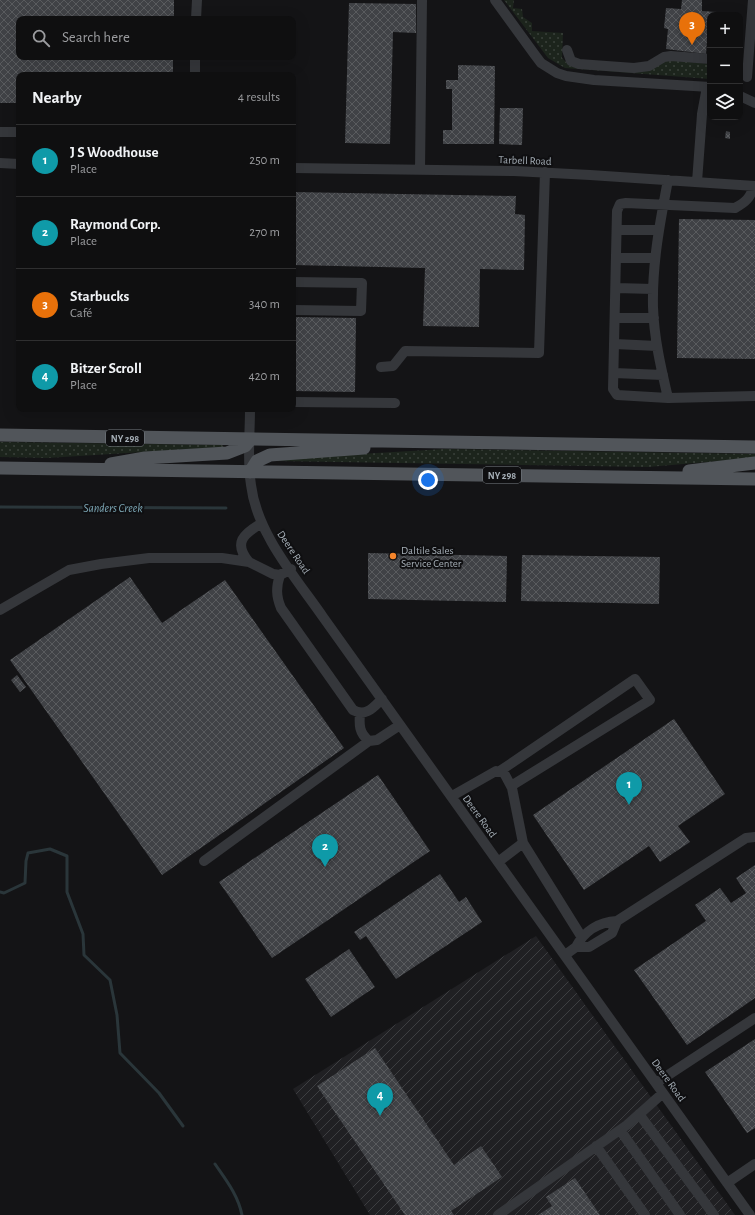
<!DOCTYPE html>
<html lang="en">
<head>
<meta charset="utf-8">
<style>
  body { margin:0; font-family:"Alegreya Sans",sans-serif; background:#181819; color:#f1f3f6 }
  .controls { position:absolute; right:12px; top:12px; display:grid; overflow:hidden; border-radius:8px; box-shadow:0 4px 16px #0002 }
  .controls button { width:36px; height:36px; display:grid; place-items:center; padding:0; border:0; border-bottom:1px solid #2f2f30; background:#0f0f10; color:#f1f3f6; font:20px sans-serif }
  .you { position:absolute; left:428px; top:480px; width:14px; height:14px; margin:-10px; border:3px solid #fff; border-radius:50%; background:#1a73e8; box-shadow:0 0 0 6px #1a73e833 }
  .badge { display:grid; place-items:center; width:26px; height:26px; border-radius:50%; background:#f6852b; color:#fff; font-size:13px; font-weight:700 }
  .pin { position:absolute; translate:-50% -33px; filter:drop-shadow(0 1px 2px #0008) }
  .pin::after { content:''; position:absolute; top:21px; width:14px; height:12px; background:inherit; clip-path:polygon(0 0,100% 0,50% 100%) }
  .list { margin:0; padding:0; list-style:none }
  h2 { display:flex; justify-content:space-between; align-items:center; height:52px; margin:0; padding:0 16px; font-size:17px }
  h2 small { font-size:13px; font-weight:400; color:#9b9c9f }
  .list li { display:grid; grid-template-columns:26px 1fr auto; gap:12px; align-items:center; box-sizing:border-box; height:72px; padding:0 16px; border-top:1px solid #2f2f30 }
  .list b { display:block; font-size:15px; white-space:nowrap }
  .list p { margin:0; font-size:13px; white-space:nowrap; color:#9b9c9f }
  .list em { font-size:13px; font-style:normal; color:#9b9c9f }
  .icon { flex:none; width:22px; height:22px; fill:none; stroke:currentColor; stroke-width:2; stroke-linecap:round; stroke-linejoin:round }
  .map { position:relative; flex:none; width:755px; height:1215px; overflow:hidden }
  .search { position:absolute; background:#0f0f10; box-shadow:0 4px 16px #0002; left:16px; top:16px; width:280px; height:44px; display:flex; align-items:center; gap:10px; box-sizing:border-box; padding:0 14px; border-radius:8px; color:#9b9c9f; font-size:15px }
  .panel { position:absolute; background:#0f0f10; box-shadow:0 4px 16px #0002; left:16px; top:72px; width:280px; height:340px; border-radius:8px }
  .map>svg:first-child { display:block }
</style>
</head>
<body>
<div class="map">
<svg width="755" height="1215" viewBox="0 0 755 1215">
  <defs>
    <pattern id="industrial-furrows" width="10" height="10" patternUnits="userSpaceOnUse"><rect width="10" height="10" fill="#202023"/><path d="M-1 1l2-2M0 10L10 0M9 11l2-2" fill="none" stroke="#3d3e41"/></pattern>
    <pattern id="grass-dots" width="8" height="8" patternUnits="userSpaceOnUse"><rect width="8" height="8" fill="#1c241c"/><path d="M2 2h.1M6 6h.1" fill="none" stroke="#3a413b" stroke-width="1.8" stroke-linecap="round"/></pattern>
    <pattern id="building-cross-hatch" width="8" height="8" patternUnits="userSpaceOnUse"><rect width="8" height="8" fill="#404246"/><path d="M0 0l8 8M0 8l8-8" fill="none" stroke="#595b5e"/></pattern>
  </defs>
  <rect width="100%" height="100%" fill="#141416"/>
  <!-- industrial -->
  <path fill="url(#industrial-furrows)" d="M 536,936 L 735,1215 L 370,1215 L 293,1089 Z"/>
  <!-- grass -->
  <path fill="url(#grass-dots)" d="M 504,0 L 514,0 L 513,8 L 522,9 L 523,17 L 532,23 L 532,31 L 563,33 L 562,58 L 570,66 L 639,72 L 667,60 L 710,64 L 710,79 L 565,68 L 548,58 Z
    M 0,442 L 222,445 L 224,447 L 47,458 L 0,457 Z
    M 445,449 L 755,454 L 755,458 L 648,467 L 274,461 L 274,459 Z"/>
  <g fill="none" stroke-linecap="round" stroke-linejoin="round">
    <!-- stream -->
    <path stroke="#2a363a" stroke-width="3" d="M 0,507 L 226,508
      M 0,892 L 4,893 L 25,883 L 26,861 L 28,853 L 50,849 L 67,856 L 67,892 L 83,934 L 84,955 L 110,980 L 117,1015 L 120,1053 L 159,1093 L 183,1126
      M 215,1164 C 226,1180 238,1195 242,1215"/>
  </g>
  <!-- building -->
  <path fill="url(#building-cross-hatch)" d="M 0,0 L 174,0 L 174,19 L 19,19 L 19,57 L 173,57 L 173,75 L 19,75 L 19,103 L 0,103 Z
    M 682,0 L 702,0 L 702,11 L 731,13 L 731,15 L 710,15 L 710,41 L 707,41 L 706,54 L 666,49 L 668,29 L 664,28 L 666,8 L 681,9 Z
    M 349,3 L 416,4 L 416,33 L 393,32 L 390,144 L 345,143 Z
    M 458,65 L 495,66 L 494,144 L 443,144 L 443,130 L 452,130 L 452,89 L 446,89 L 446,80 L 458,80 Z
    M 500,108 L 523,108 L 522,145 L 499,144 Z
    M 726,131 L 730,132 L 730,139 L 725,138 Z
    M 293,192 L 516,196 L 515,214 L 525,215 L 524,270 L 480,269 L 479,327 L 423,326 L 425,268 L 293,265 Z
    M 679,219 L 755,220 L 755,359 L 677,358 Z
    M 293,317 L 356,318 L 355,392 L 293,391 Z
    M 368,553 L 507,556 L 506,602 L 368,599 Z
    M 522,555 L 660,557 L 659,604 L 521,601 Z
    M 130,577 L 162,623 L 225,580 L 344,748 L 162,875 L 10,660 Z
    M 17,675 L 26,687 L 20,692 L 11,680 Z
    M 674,719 L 725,794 L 678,826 L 690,842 L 660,862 L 649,846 L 584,890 L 533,815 Z
    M 378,775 L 430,851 L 272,958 L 219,882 Z
    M 755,865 L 755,998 L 687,1045 L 634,970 L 706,921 L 695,905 L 720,888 L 731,903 L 746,893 L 736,878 Z
    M 440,874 L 459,902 L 466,897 L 482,922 L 396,979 L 366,936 L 360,940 L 354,932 Z
    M 349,949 L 375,987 L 331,1017 L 305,979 Z
    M 755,1039 L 755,1128 L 747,1133 L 705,1072 Z
    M 375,1048 L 454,1165 L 481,1146 L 502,1177 L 451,1211 L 454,1215 L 405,1215 L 317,1086 Z
    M 575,1178 L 600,1215 L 538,1215 L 552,1206 L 546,1197 Z"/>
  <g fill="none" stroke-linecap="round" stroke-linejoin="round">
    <!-- minor -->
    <path stroke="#35373b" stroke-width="10" d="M 495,0 L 535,55 L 541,63 L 557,73 L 566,76 L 594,80 L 710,87
      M 196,19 L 197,0
      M 567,50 L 571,61 L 579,64 L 634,68 L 649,66 L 664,57 L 671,56 L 710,59
      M 195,75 L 195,57
      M 747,77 L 753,0
      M 740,96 L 755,103
      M 0,132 L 19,132
      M 0,163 L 19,164
      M 293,168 L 514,171 L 590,175 L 755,186
      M 420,170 L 422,0
      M 668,180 C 660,222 652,264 653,307 C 654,338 661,368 668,398 L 755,396
      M 697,182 L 702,114 L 707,87
      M 617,230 L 659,230
      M 616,258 L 655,258
      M 293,282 L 362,283 L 361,311 L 293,310
      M 616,288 L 653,289
      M 615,318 L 654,318
      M 615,344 L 657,346
      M 381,367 L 393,366 L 405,351 L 539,353 L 545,172
      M 614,373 L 663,375
      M 668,398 L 617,395 L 613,389 L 617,211 L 620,204 L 626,203 L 735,208 C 746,202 750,198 754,186
      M 293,402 L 395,403
      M 250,409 C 250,434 247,460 251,485 C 257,534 296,578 323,617 L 750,1215
      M 249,562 C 233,543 243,534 262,523
      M 280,575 C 276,587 276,596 281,608 L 353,710 C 366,717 373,708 382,699
      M 0,610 L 69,570 L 101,564 L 149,558 L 222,558 L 249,562 L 273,574 L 280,575 L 291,569
      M 360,713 C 359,725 359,733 369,741 L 377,740 L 400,725
      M 500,771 L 635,679 L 650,700 L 511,786
      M 452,796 L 496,771 L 504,773 L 512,788 L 523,843 L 581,936
      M 204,861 L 369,741
      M 498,862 L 523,843
      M 617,921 L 746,838 L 755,837
      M 565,955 L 576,947 L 589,947 L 612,933 L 617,921 C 599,922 584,931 576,947
      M 656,1083 L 755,1018
      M 639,1114 L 714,1215
      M 620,1130 L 680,1215
      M 596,1146 L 645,1215
      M 727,1183 L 755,1164
      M 498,1215 L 627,1125 L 663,1093"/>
    <!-- major -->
    <path stroke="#51555a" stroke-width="13" d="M 0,435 L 755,447
      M 111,464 L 145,458 L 227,453 L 245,446 L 250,440
      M 0,468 L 755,479
      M 689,471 L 755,463
      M 250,472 L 257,461 L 270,455 L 364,448"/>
  </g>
  <!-- markers -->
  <circle fill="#f6852b" stroke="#0f0f11" stroke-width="1.5" cx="393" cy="556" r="4"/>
  <g text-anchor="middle" stroke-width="4" stroke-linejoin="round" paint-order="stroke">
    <!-- shield labels -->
    <g fill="#0f0f11" stroke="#787e84" stroke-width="1">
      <rect x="106" y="430" width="38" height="16" rx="3"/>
      <rect x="483" y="467" width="38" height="16" rx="3"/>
    </g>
    <g font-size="10" font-weight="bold" fill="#a5aeb6">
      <text x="125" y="442">NY 298</text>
      <text x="502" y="479">NY 298</text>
    </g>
    <!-- street labels -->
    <g font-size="11" fill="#a5aeb6" stroke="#0f0f11">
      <text transform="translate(525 160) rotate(2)" y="4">Tarbell Road</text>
      <text transform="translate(294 552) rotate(56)" y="4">Deere Road</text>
      <text transform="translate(480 816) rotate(54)" y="4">Deere Road</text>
      <text transform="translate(669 1080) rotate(54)" y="4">Deere Road</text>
    </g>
    <!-- poi labels -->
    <g font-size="11" fill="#a5aeb6" stroke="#0f0f11" text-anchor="start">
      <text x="401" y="554">Daltile Sales<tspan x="401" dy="13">Service Center</tspan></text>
    </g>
    <!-- water labels -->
    <g font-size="12" font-style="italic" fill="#7ba5b3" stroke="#0f0f11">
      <text x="113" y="512">Sanders Creek</text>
    </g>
  </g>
</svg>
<div class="controls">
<button>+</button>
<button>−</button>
<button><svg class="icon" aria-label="layers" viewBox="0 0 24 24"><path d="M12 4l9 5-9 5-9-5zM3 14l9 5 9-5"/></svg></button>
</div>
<div class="you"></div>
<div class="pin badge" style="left:629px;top:805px;background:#0f9aa8">1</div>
<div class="pin badge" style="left:325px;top:867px;background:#0f9aa8">2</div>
<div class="pin badge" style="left:692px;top:45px;background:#e8710a">3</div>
<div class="pin badge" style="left:380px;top:1116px;background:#0f9aa8">4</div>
<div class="search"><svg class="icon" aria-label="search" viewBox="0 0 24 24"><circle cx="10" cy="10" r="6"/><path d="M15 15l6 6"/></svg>Search here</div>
<section class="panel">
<h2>Nearby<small>4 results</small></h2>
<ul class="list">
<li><span class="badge" style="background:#0f9aa8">1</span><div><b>J S Woodhouse</b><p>Place</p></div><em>250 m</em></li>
<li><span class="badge" style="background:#0f9aa8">2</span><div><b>Raymond Corp.</b><p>Place</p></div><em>270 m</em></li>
<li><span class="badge" style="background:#e8710a">3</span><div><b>Starbucks</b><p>Café</p></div><em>340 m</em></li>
<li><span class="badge" style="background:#0f9aa8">4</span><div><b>Bitzer Scroll</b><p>Place</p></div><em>420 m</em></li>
</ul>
</section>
</div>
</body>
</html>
